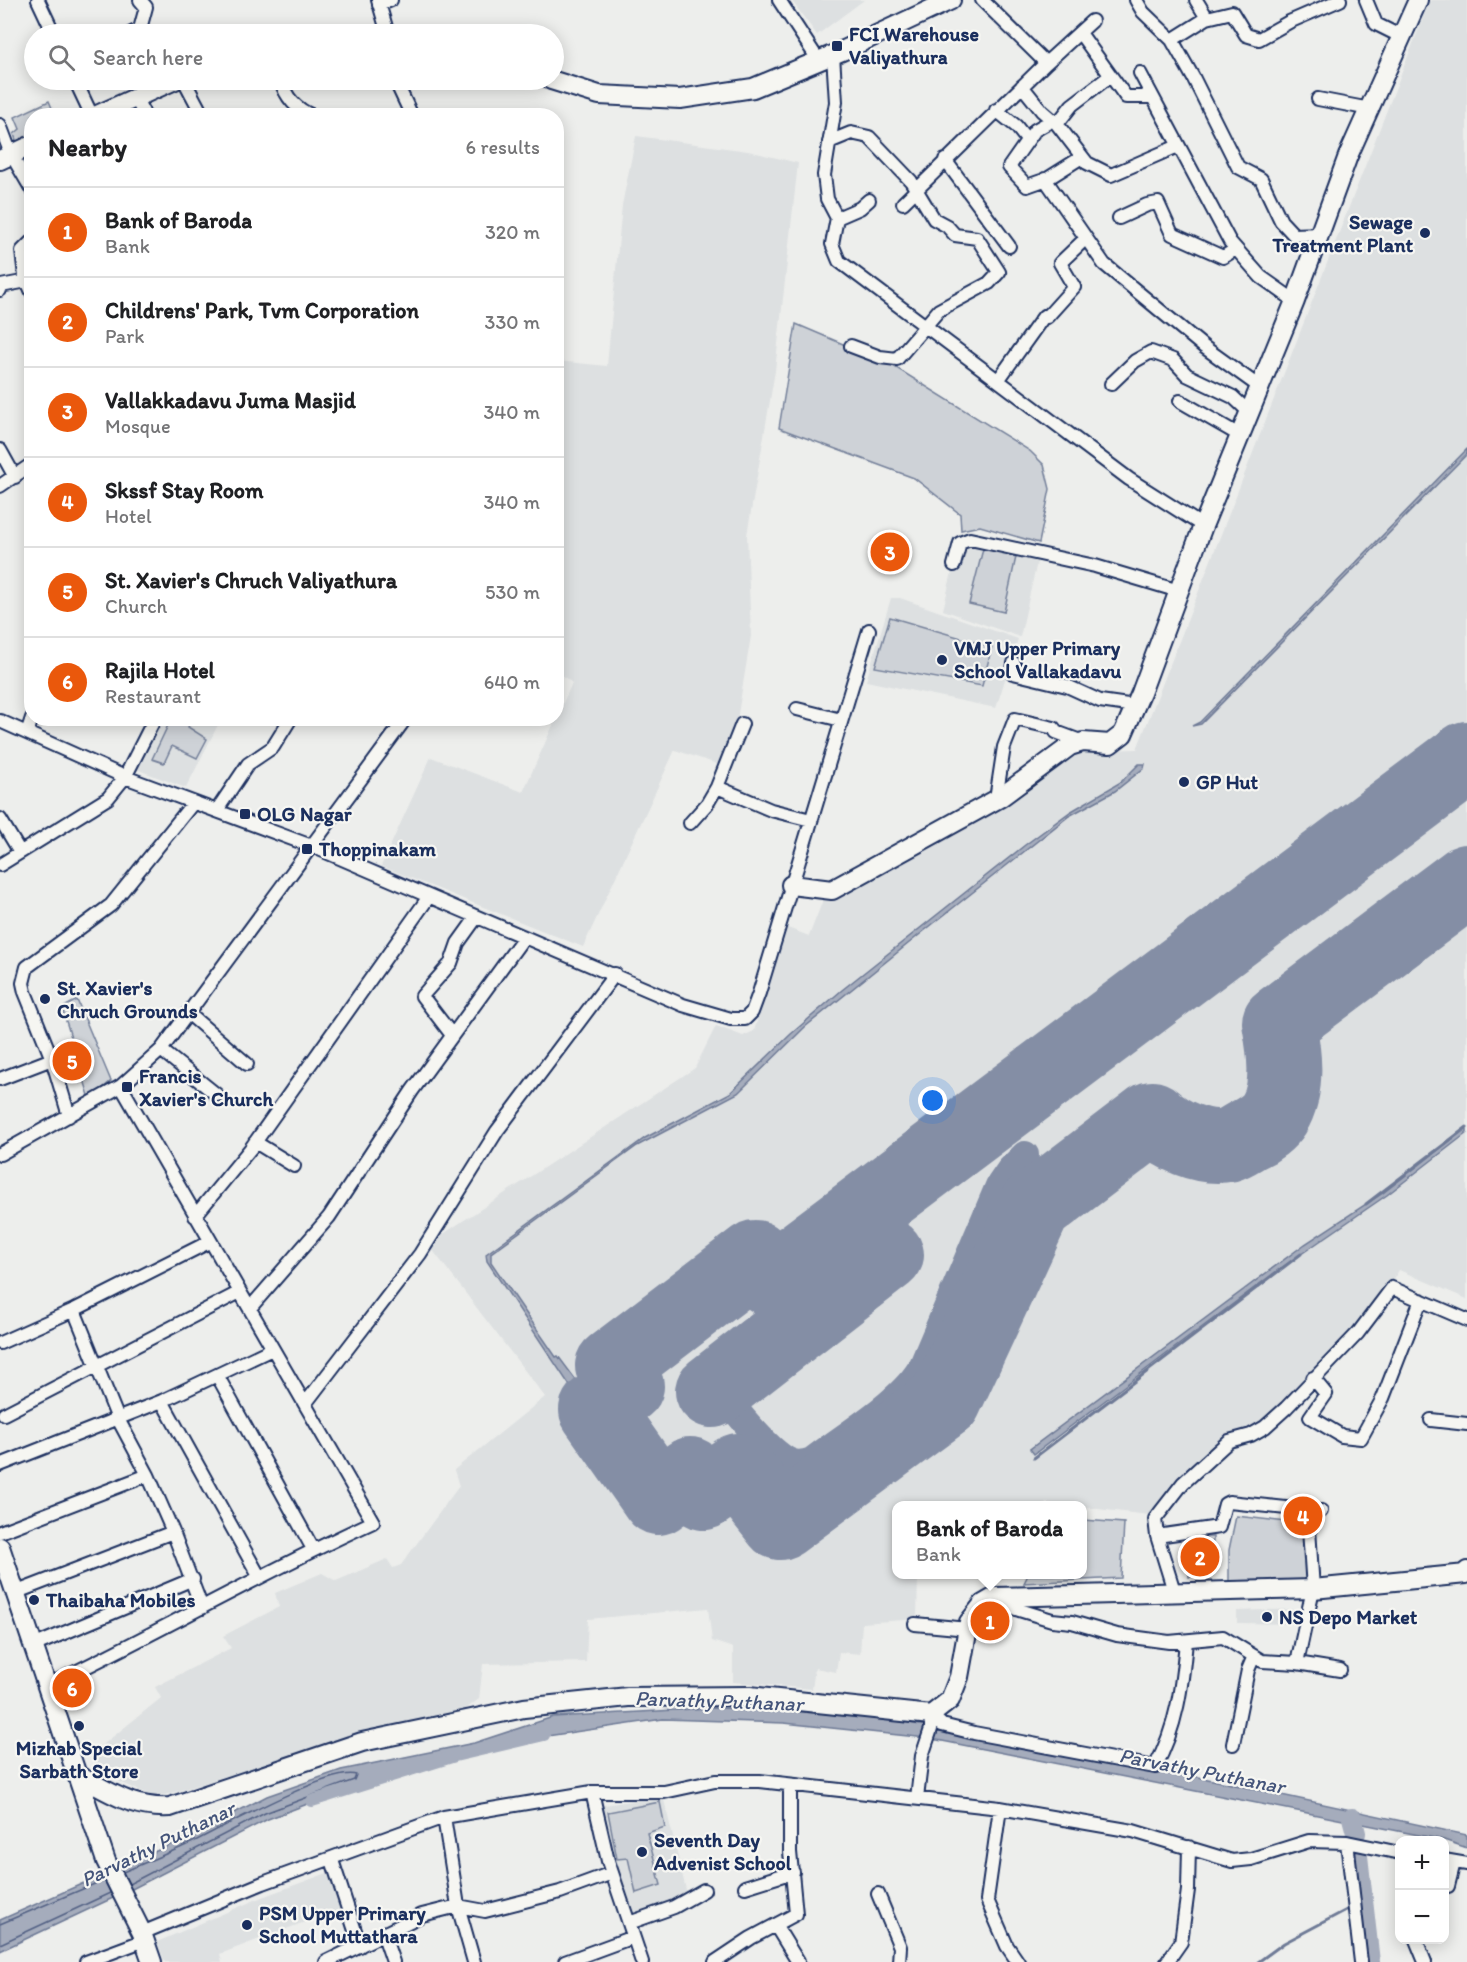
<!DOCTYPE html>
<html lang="en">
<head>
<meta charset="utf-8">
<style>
  body { margin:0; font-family:Itim,sans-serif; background:#f6f6f6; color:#202124 }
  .controls { position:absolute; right:18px; bottom:18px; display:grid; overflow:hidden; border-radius:12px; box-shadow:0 3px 15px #0003 }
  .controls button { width:54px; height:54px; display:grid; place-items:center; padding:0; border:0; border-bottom:2px solid #e0e0e0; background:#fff; color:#202124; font:30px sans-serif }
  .you { position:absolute; left:933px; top:1101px; width:21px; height:21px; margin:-15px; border:4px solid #fff; border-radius:50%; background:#1a73e8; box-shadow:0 0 0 9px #1a73e833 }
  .badge { display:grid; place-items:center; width:39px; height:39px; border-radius:50%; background:#ea580c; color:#fff; font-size:20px; font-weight:700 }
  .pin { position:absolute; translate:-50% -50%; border:3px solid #fff; box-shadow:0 2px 6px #0006 }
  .popup { position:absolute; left:892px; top:1501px; width:195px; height:78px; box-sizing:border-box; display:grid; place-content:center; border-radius:12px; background:#fff; filter:drop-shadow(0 2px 4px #0005); font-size:20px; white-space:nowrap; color:#757577 }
  .popup b { font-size:22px; color:#202124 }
  .popup::after { content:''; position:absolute; left:50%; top:100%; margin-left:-12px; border:12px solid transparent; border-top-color:#fff }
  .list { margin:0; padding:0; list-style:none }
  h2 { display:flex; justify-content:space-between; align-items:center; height:78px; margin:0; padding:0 24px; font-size:26px }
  h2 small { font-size:20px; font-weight:400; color:#757577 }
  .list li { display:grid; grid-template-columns:39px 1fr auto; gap:18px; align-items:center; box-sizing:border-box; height:90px; padding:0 24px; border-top:2px solid #e0e0e0 }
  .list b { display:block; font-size:22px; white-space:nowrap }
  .list p { margin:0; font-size:20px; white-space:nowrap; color:#757577 }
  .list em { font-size:20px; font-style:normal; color:#757577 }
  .icon { flex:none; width:33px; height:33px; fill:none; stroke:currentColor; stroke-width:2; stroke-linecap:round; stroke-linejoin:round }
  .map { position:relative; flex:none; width:1467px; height:1962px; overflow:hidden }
  .search { position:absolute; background:#fff; box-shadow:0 3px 15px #0003; left:24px; top:24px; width:540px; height:66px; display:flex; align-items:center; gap:15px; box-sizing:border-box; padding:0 21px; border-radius:33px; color:#757577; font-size:22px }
  .panel { position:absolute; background:#fff; box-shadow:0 3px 15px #0003; left:24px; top:108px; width:540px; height:618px; border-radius:24px }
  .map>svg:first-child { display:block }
</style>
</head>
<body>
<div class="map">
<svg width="1467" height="1962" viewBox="0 0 1467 1962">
  <rect width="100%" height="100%" fill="#edeeec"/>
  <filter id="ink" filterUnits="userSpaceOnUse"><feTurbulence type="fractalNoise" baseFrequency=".0167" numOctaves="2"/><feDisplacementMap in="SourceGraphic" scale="12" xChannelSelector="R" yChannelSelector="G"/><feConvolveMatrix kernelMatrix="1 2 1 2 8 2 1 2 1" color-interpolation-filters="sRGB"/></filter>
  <g filter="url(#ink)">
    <!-- built -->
    <path fill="#dde0e1" d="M 791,0 L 864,0 L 817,35 Z
      M 1430,0 L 1467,0 L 1467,1299 L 1399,1270 L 1386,1293 L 1332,1355 L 1253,1430 L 1228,1434 L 1149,1515 L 1046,1503 L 1044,1506 L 897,1506 L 897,1574 L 918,1575 L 917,1619 L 862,1623 L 860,1654 L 839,1652 L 836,1672 L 815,1668 L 812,1689 L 733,1682 L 733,1648 L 712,1641 L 708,1608 L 588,1619 L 586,1662 L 483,1664 L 479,1699 L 451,1720 L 347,1739 L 156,1798 L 111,1778 L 89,1756 L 161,1698 L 155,1687 L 231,1648 L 223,1636 L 279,1607 L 275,1593 L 322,1573 L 336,1581 L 387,1559 L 393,1568 L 401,1565 L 459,1486 L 454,1470 L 545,1397 L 428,1244 L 695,1068 L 716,1026 L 743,1036 L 754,1031 L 785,927 L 809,936 L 823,900 L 1012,797 L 1073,751 L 1137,749 Z
      M 636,136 L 748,151 L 798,163 L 775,371 L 747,535 L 751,636 L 729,768 L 675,750 L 583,947 L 381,866 L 431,757 L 523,792 L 572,683 L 556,670 L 557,361 L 607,366 L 622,205 Z
      M 961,534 L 1038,558 L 1020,637 L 943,610 Z
      M 891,598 L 900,598 L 1018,639 L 996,708 L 866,681 Z
      M 162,719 L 221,719 L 186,788 L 136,769 Z
      M 1297,1609 L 1295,1624 L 1237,1623 L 1237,1611 Z
      M 663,1796 L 688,1898 L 623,1922 L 598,1806 Z
      M 333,1871 L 342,1908 L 220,1954 L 222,1962 L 165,1962 L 157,1942 L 262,1897 Z"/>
    <!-- green -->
    <path fill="#ced2d7" stroke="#74809a" stroke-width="1.5" d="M 49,101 L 55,115 L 32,116 L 31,134 L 17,143 L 14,134 L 20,129 L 15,117 Z
      M 796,324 L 890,364 L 1030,451 L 1044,465 L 1050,489 L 1039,543 L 980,526 L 961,530 L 960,514 L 914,478 L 779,428 Z
      M 984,545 L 1016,557 L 1004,612 L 969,604 Z
      M 890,617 L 992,647 L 982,686 L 875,667 Z
      M 171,719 L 192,719 L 188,727 L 207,739 L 197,758 L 172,746 L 164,763 L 152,759 Z
      M 77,1000 L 111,1081 L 90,1099 L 62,1008 Z
      M 1236,1516 L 1312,1525 L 1314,1581 L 1229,1584 L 1229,1550 Z
      M 1083,1520 L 1124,1523 L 1121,1578 L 1024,1583 L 1028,1575 L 1083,1574 Z
      M 1188,1537 L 1213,1537 L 1212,1576 L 1189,1577 Z
      M 660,1802 L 665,1827 L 647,1833 L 661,1885 L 636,1893 L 628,1858 L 617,1859 L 608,1812 Z"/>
    <!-- water -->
    <path fill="#a5acbc" stroke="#6e7a96" stroke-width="1.5" d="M 1467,449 L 1467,454 L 1201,724 L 1192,726 L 1200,722 Z
      M 1139,764 L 1145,764 L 1144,768 L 1115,791 L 1069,816 L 924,931 L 805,1027 L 738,1093 L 637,1146 L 491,1253 L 491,1262 L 556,1357 L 558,1356 L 579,1384 L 572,1389 L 487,1261 L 486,1254 L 645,1138 L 730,1093 L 791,1034 L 842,990 L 1025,845 L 1070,812 L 1121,782 Z
      M 1467,1128 L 1467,1133 L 1387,1195 L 1278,1270 L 1034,1454 L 1030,1449 L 1305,1244 L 1383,1193 Z
      M 710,1708 L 836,1710 L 1143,1765 L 1467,1835 L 1467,1848 L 1444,1840 L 927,1738 L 784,1723 L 663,1719 L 500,1743 L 376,1778 L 268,1819 L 132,1889 L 0,1951 L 0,1920 L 188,1837 L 267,1796 L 341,1770 L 474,1743 L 553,1717 Z"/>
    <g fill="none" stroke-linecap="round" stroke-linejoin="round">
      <!-- shore -->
      <path stroke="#526184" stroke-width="1.5" d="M 123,1872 C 146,1862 169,1853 191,1843 C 219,1829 331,1767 356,1775 L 354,1780 L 265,1813 L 129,1884
        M 0,1924 L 104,1880
        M 0,1944 L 110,1893"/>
      <!-- stream -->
      <path stroke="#6e7a96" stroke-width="3" d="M 1366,1204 L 1467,1127
        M 1034,1458 L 1301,1254
        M 1360,1901 L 1363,1898
        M 1258,1962 L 1284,1943 L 1352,1907"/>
      <!-- canal -->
      <path stroke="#a5acbc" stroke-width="12" d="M 312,1801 L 455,1756 L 544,1735"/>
      <!-- river -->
      <path stroke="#a5acbc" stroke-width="20" d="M 1352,1818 L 1356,1833
        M 1357,1847 L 1370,1962"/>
      <!-- taxiway -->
      <path stroke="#848ea5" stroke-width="28" d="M 858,1281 C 815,1309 756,1312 726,1358 C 722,1364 718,1372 719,1380 C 722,1400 771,1454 790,1462 C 797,1465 804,1464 812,1461 C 845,1435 904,1401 923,1365 L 999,1186 L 1010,1170 L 1025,1155"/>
      <!-- runway -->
      <path stroke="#848ea5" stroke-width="74" d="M 1467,758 L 771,1280 L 755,1257 L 612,1366 L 627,1386 L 596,1410 L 658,1498 L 690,1474 L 704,1493 L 738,1470 L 780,1523 L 945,1401 L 1035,1207 L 1152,1118 C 1171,1135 1202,1150 1228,1145 C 1235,1143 1243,1137 1249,1134 C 1258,1130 1269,1122 1274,1114 C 1290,1088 1284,1050 1279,1022 L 1467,881
        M 712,1391 L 887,1255"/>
      <!-- street casing -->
      <g stroke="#1b2f5e" stroke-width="16">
        <path id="street" d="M 38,0 L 54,34
          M 378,0 L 388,34
          M 779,0 L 819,61
          M 1136,0 L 1143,12 L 1172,40 L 1194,79 L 1238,167 L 1261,179 L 1281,221 L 1294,235 L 1320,234
          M 1196,0 L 1207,18
          M 1366,0 L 1376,24 L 1402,37
          M 379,5 L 391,0
          M 1080,33 L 1126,97 L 1152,97
          M 130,34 L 140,29 L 146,7 L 140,0
          M 1172,40 L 1207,18 L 1232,12 L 1246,35 L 1259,39 L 1289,22 L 1340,0
          M 833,55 L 836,102 L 824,175 L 827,199 L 837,218 L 832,244 L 839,261 L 1129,479 L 1203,526
          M 1046,63 L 1092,21
          M 1140,73 L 1230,242 L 1261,277 L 1295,301
          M 75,80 L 92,116
          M 184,80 L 203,116
          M 281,80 C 285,97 297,110 313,116
          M 395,80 L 412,116
          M 1022,86 L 1042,111 L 1057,124 L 1087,163 L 1111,175 L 1178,146
          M 135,97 L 145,116
          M 1318,99 L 1370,109
          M 996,110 L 1016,126 L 1027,140
          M 1051,121 L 1035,130 L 1009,167 L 1027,186 L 1047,179 L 1082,157
          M 1057,124 L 1072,105 L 1110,76
          M 0,125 L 11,154 L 32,190
          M 829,142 L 851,133 L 869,137 L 911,181 L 934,219 L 947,226 L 955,235 L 977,238 L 999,272 L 989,283 L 939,310 L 897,359 L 880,357 L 851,346
          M 945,160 L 1009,246
          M 1045,179 L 1104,264 L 1204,347 L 1261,388
          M 903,203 L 1046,63 L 982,0
          M 837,218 L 860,208 L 869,200
          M 1119,218 L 1147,205 L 1158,203 L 1172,234 L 1223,257 L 1236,249
          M 32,241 L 22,251 L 25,276 L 32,292
          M 0,290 L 1,286 L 27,281
          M 999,379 L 1044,316 L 1047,317 L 1074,287 L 1060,263 L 1085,239
          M 1111,384 L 1135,361 L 1151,352 L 1173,360 L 1187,375 L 1233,397 L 1250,413
          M 1180,401 L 1241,436
          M 0,450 L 15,477
          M 0,486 L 32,464
          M 954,565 L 960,543 L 970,539 L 1095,566 L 1179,591
          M 1014,663 L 1013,673 L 1067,686 L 1100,701 L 1135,706
          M 797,709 L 841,720
          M 0,721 L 125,777 L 314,847 L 683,1005 L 731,1019 L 745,1019 L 752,1012 L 759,993 L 869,630
          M 27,733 L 32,718
          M 717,787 L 742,724
          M 996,799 L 1004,747 L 1015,719 L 1054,728 L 1056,732 L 1083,742
          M 217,810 L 248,764 L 273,747 L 291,718
          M 0,819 L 20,852
          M 690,823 L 707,804 L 717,787 L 771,810 L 811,820
          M 0,865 L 108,798 L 125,777 L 155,718
          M 189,1014 L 247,1064
          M 452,1035 L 422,996 L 451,963 L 458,943 L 476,918
          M 161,1050 L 217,1095
          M 0,1079 L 52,1059
          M 69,1116 L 52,1059 L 25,992 L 23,983 L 27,967 L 111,905 L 193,803
          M 255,1142 L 294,1166
          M 0,1154 L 121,1086 L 161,1050 L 406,718
          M 195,1216 L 251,1148 L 428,898
          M 250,1308 L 329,1217 L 412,1091 L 524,937
          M 74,1310 L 118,1419 L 148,1475 L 173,1532 L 202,1608
          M 0,1343 L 74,1310 L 209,1242
          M 217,1375 L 313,1549
          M 1313,1378 L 1326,1394 L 1310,1417 L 1342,1436 L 1361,1438 L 1383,1398 L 1421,1300
          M 162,1401 L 259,1576
          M 305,1404 L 420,1254 L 497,1131 L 615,974
          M 4,1414 L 240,1292
          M 1431,1420 L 1467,1424
          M 0,1465 L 162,1401 L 272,1349
          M 1308,1514 L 1316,1515 L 1321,1511
          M 0,1532 L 148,1475
          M 1174,1591 L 1157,1536 L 1155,1519 L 1183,1483 L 1229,1441 L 1251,1435 L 1265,1427 L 1286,1408 L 1358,1333 L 1392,1288 L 1467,1320
          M 17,1592 L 173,1532
          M 997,1598 L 1016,1609 L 1052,1620 L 1072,1622 L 1117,1635 L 1169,1642 L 1223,1637 L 1262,1661 L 1297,1663 L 1313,1589 L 1308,1514 L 1286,1508 L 1229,1502 L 1225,1504 L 1219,1527 L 1157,1536
          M 915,1624 L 968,1629
          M 33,1646 L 193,1579
          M 1297,1663 L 1340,1670
          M 45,1687 C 156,1634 261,1573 373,1522 L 121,1086
          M 931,1715 L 942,1725 L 974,1733 L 1155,1767 C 1177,1727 1182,1686 1186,1641
          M 1233,1744 L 1248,1670 L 1254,1656
          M 592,1792 L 608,1861 L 642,1962
          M 917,1798 L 922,1756 L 931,1729 L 931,1715
          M 1000,1808 L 987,1900 L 1007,1946 L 1018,1962
          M 444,1817 L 458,1906 L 474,1962
          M 1347,1842 L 1361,1962
          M 332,1860 L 360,1946
          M 1444,1860 L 1467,1864
          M 745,1887 L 793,1872
          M 1444,1887 L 1448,1886 L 1454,1862
          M 878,1894 L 900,1947 L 899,1962
          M 629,1923 L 674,1907 L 704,1890
          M 776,1926 L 798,1962
          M 142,1933 L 263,1883 L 444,1817 L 592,1792 L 664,1792 L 715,1781 L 760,1781 L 1000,1808 L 1133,1831 L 1232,1861 L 1251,1859 L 1309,1841 L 1347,1842 L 1400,1853
          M 383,1933 L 393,1962
          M 1416,1940 L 1425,1962
          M 86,1962 L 145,1940
          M 326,1962 L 422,1915 L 458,1906 L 485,1911 L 560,1892 L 612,1873
          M 565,1962 L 633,1937
          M 715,1962 L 751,1938 L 796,1914 L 790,1852 L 790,1786
          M 1167,1962 L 1181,1942 L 1188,1890 L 1189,1847"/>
      </g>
      <!-- secondary casing -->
      <g stroke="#1b2f5e" stroke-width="22">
        <path id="secondary" d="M 551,80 L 599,95 L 680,99 L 753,88 L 842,51 L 951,0
          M 95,116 L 175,80
          M 0,160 L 32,145
          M 791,885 L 832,890 L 1001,797 L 1070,746 L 1083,742 L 1110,744 L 1123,734 L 1141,693 L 1203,526 L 1295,301 L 1348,156 L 1418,0
          M 0,1547 L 106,1861 L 142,1933 L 152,1962
          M 77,1775 C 110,1792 132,1809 170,1807 L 362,1742 L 524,1708 L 628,1697 L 750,1696 L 931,1715 L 950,1700 L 959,1677 L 969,1622 L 983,1604 L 995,1597 L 1313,1589 L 1466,1574 L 1467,1571"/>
      </g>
      <!-- street -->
      <use href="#street" stroke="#f6f6f2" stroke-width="12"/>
      <!-- secondary -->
      <use href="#secondary" stroke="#f6f6f2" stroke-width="18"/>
    </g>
  </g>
  <!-- markers -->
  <g fill="#1b2f5e" stroke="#f6f6f2" stroke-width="2">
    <rect x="831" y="40" width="12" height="12" rx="3"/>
    <circle cx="1425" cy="233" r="6"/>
    <circle cx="942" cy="660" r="6"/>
    <circle cx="1184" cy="782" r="6"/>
    <rect x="239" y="808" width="12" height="12" rx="3"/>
    <rect x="301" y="843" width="12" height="12" rx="3"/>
    <circle cx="45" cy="999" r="6"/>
    <rect x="121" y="1081" width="12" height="12" rx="3"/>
    <circle cx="34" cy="1600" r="6"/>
    <circle cx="1267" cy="1617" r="6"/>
    <circle cx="79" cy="1726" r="6"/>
    <circle cx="642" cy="1852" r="6"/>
    <circle cx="247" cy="1925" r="6"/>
  </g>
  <g text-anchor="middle" stroke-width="4.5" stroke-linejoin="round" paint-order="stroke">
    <!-- poi labels -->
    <g font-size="20" font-weight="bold" fill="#1b2f5e" stroke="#f6f6f2" text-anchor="start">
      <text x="849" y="41">FCI Warehouse<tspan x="849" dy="23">Valiyathura</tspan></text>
      <text x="1413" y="229" text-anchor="end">Sewage<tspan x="1413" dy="23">Treatment Plant</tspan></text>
      <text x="954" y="655">VMJ Upper Primary<tspan x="954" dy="23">School Vallakadavu</tspan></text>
      <text x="1196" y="789">GP Hut</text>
      <text x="257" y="821">OLG Nagar</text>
      <text x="319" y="856">Thoppinakam</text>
      <text x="57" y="995">St. Xavier's<tspan x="57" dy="23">Chruch Grounds</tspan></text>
      <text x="139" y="1083">Francis<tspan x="139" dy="23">Xavier's Church</tspan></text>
      <text x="46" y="1607">Thaibaha Mobiles</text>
      <text x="1279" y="1624">NS Depo Market</text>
      <text x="79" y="1755" text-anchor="middle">Mizhab Special<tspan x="79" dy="23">Sarbath Store</tspan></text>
      <text x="654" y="1847">Seventh Day<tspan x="654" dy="23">Advenist School</tspan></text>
      <text x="259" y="1920">PSM Upper Primary<tspan x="259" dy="23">School Muttathara</tspan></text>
    </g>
    <!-- water labels -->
    <g font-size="21" font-style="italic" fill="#44547a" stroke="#f6f6f2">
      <text transform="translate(719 1701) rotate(2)" y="7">Parvathy Puthanar</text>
      <text transform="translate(1202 1771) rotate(11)" y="7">Parvathy Puthanar</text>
      <text transform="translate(158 1844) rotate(-26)" y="7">Parvathy Puthanar</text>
    </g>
  </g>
</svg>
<div class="controls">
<button>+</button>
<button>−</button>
</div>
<div class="you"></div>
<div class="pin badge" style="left:990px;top:1621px">1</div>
<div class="popup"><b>Bank of Baroda</b>Bank</div>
<div class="pin badge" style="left:1200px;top:1557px">2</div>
<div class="pin badge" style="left:890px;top:552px">3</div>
<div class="pin badge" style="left:1303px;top:1516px">4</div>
<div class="pin badge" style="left:72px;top:1061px">5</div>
<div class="pin badge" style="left:72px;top:1688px">6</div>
<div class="search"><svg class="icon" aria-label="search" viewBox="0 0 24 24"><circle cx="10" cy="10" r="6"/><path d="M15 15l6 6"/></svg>Search here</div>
<section class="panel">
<h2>Nearby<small>6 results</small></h2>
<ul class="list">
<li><span class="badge">1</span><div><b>Bank of Baroda</b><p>Bank</p></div><em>320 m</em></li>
<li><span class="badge">2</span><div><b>Childrens' Park, Tvm Corporation</b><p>Park</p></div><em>330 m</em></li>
<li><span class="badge">3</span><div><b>Vallakkadavu Juma Masjid</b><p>Mosque</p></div><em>340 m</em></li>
<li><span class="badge">4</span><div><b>Skssf Stay Room</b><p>Hotel</p></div><em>340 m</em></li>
<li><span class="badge">5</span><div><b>St. Xavier's Chruch Valiyathura</b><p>Church</p></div><em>530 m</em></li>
<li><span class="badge">6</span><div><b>Rajila Hotel</b><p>Restaurant</p></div><em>640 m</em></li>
</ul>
</section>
</div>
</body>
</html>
